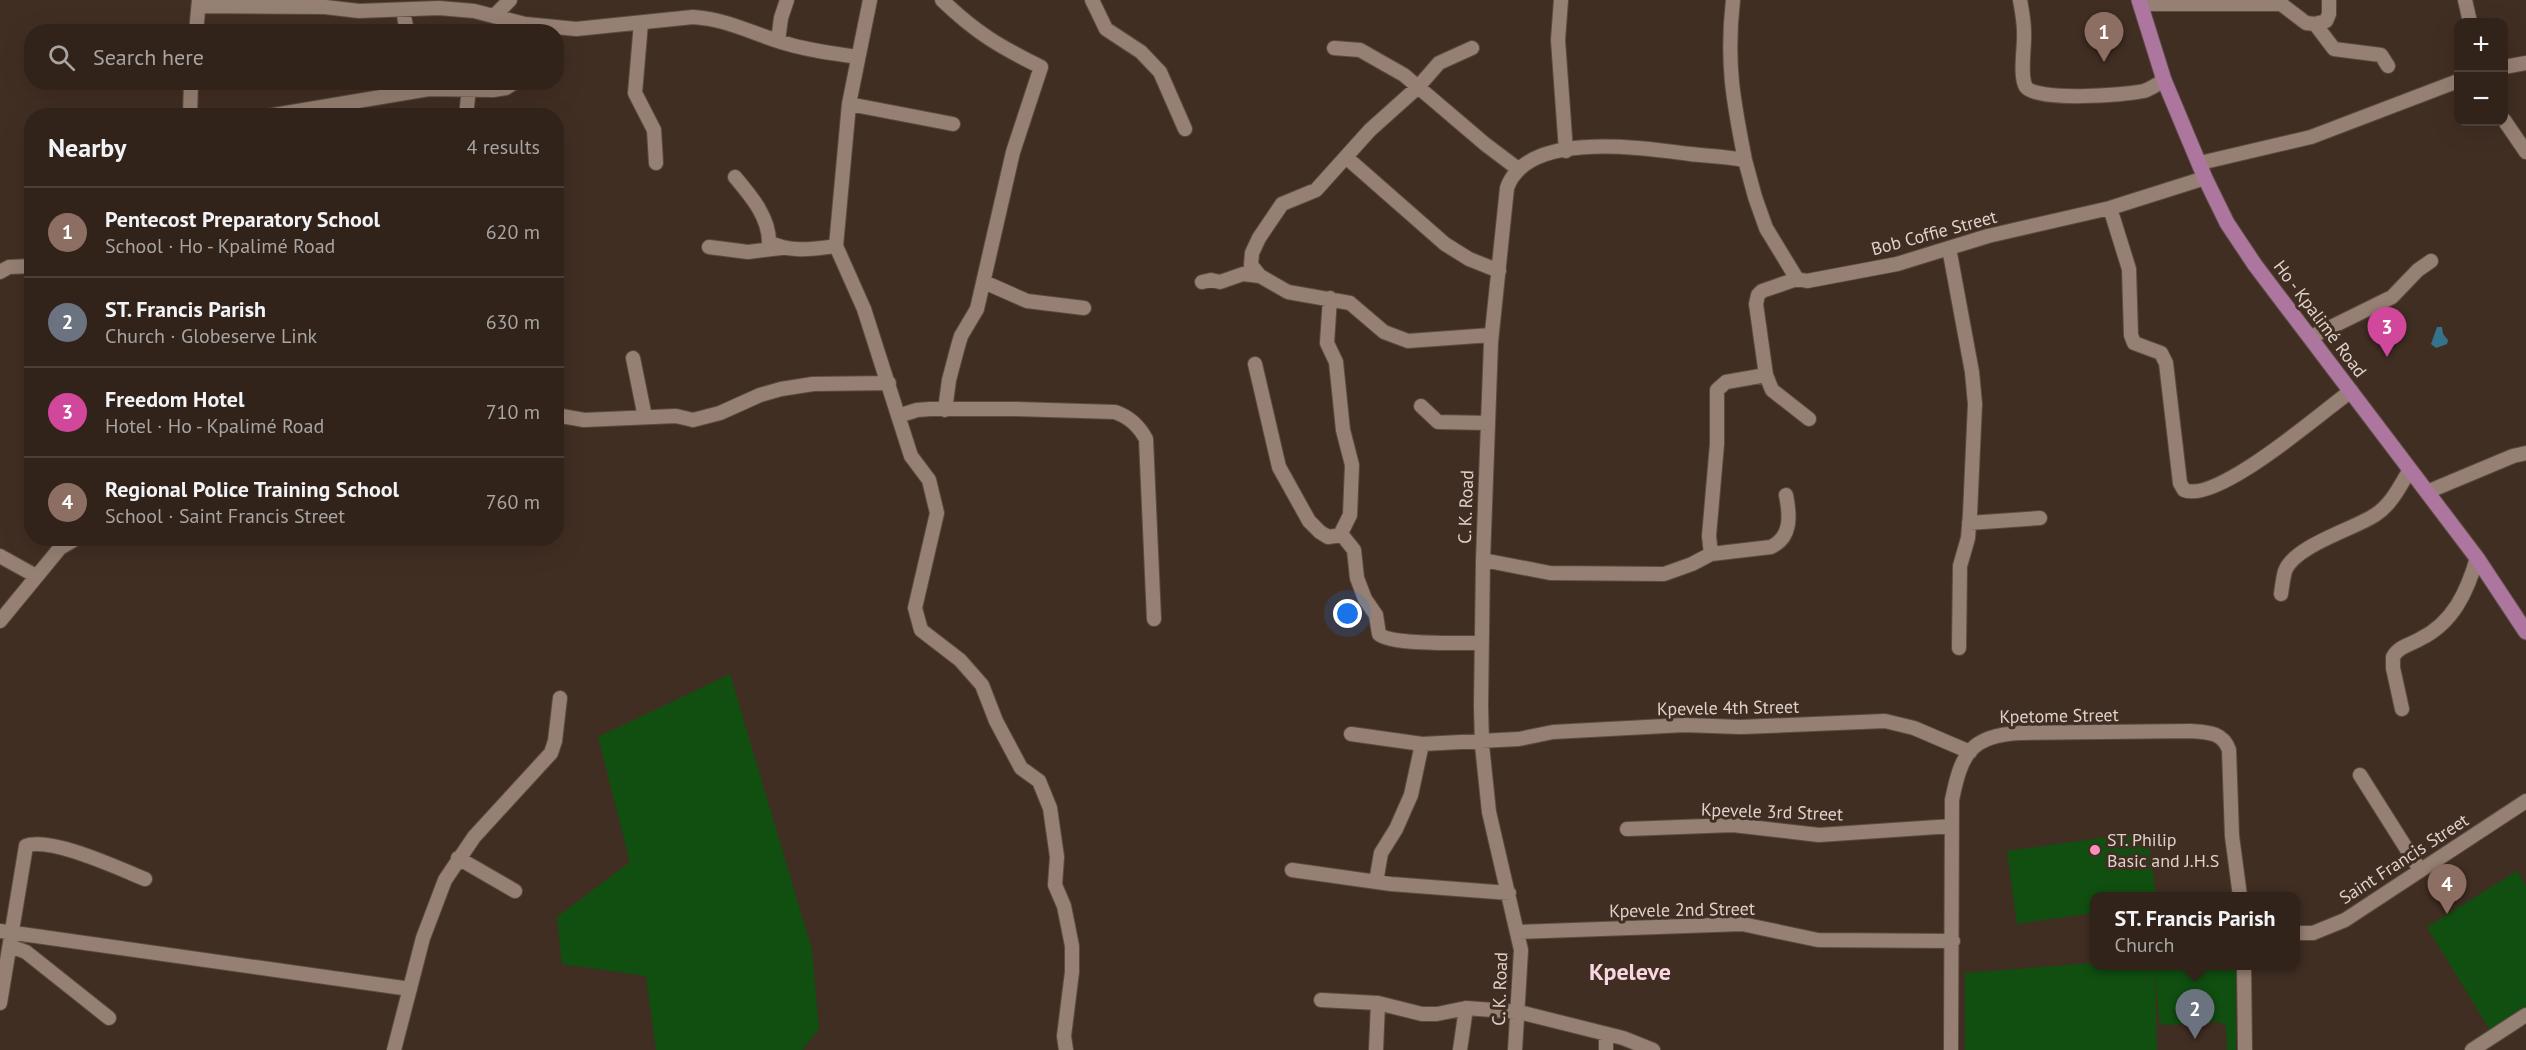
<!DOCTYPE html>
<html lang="en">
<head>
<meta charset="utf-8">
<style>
  body { margin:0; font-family:"PT Sans",sans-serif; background:#3d2f27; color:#f1f3f6 }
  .controls { position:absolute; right:18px; top:18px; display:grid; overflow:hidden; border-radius:12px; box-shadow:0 6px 24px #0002 }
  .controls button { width:54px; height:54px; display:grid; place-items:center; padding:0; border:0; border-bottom:2px solid #4c3f39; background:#31221a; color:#f1f3f6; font:30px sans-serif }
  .you { position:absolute; left:1348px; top:614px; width:21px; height:21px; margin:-15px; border:4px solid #fff; border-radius:50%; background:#1a73e8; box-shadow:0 0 0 9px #1a73e833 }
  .badge { display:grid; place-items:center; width:39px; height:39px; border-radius:50%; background:#fe8ebc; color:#fff; font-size:20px; font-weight:700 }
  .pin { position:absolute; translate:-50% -50px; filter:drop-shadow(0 2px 3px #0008) }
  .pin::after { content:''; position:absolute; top:32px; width:21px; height:18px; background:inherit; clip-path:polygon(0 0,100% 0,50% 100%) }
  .popup { position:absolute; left:2090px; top:892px; width:210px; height:78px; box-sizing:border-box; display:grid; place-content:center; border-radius:12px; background:#31221a; filter:drop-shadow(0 2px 4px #0005); font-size:20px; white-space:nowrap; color:#a8a4a2 }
  .popup b { font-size:22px; color:#f1f3f6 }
  .popup::after { content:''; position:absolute; left:50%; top:100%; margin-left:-12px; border:12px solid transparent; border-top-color:#31221a }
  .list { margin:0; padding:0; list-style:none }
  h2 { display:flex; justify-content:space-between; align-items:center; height:78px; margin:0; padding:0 24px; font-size:26px }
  h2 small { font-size:20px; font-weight:400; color:#a8a4a2 }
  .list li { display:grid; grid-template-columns:39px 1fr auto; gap:18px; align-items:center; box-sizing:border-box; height:90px; padding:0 24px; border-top:2px solid #4c3f39 }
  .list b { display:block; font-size:22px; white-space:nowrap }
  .list p { margin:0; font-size:20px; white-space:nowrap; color:#a8a4a2 }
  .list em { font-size:20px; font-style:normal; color:#a8a4a2 }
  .icon { flex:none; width:33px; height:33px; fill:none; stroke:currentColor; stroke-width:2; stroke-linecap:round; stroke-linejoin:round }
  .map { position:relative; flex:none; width:2526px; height:1050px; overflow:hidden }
  .search { position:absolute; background:#31221a; box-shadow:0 6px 24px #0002; left:24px; top:24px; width:540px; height:66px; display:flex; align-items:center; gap:15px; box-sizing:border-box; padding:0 21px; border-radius:24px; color:#a8a4a2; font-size:22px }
  .panel { position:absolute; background:#31221a; box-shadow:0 6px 24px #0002; left:24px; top:108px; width:540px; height:438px; border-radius:24px }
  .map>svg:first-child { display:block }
</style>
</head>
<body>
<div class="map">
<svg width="2526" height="1050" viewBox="0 0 2526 1050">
  <rect width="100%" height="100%" fill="#412e23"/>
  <!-- green -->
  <path fill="#104f10" d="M 730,674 L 812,950 L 819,1029 L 802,1050 L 656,1050 L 646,976 L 562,964 L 557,917 L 630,862 L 598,737 Z
    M 2147,832 L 2156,896 L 2094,896 L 2094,913 L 2017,924 L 2007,851 Z
    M 2517,871 L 2526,886 L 2526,1008 L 2490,1030 L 2427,927 Z
    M 2094,963 L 2094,966 L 2236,966 L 2236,1050 L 2227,1050 L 2226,1026 L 2220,1022 L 2162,1025 L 2159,1019 L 2155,970 L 2157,1050 L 1965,1050 L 1965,973 Z"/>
  <!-- water -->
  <path fill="#33748c" d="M 2437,327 L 2442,327 L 2443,334 L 2448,340 L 2447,344 L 2436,348 L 2431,344 Z"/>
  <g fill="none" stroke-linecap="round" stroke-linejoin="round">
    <!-- minor casing -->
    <g stroke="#5b4b41" stroke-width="16">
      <path id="minor" d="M 870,0 L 849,104 L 836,246 L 864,309 L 911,456 L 929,480 L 937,513 L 915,608 L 921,630 L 960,660 L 982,685 L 996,721 L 1021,768 L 1039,781 L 1050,808 L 1057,857 L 1055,885 L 1064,906 L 1072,946 L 1072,972 L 1064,1036 L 1066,1050
        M 942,0 C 975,32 1000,47 1041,67 L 1013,152 L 977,309 L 961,336 L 958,346 L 949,380 L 945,410
        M 1092,0 L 1106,29 L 1141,52 L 1160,72 L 1185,129
        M 1561,0 L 1558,40 L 1566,151
        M 1733,0 C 1726,62 1733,100 1745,160
        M 2020,0 C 2022,11 2024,21 2024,32 C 2025,46 2019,76 2026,87 C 2036,102 2125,95 2144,91 C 2150,89 2158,84 2164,80
        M 2465,0 L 2470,22
        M 2141,4 L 2281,4 L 2306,23 L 2315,24 L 2326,21 L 2329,14 L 2329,0
        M 200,6 L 325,7 L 359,11 L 439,8 L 474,11 L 525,24 L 576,29 L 693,17 C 728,19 755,35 788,44 C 810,51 834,53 857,57
        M 403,10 L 407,32
        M 495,15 L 510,0
        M 641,23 L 635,93 L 654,130 L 656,163
        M 2315,24 L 2334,49 L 2381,55 L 2388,66
        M 196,32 L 199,0
        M 778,41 L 781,18 L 787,0
        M 1334,48 L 1360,50 L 1404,75 L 1485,144 L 1518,169
        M 2504,67 L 2526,63
        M 849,104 L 953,124
        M 190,116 L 191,82
        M 268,116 L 429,89 L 493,90 L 506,88 L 515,82
        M 466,116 L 469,88
        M 2504,120 L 2526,152
        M 1347,158 L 1445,244 L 1469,259 L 1499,271
        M 2200,163 L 2311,137 L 2458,81
        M 735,177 C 751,196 769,217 769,242 C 790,253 813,249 836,246
        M 2110,208 L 2129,269 L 2131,335 L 2134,343 L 2161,353 L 2166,363 L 2180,483 L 2184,490 C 2217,504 2322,412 2351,391
        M 709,247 L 748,252 L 781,248
        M 1949,248 L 1972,372 L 1975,404 L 1970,514 L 1968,538 L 1960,566 L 1959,648
        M 0,272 L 9,267 L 32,266
        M 1260,276 L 1251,265 L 1252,253 L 1259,238 L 1282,204 L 1316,190 L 1370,130 L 1418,87 L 1439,63 L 1472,48
        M 1797,279 L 1762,291 L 1758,295 L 1756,304 L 1766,375 L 1772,390 L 1809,419
        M 984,282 L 1027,301 L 1084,308
        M 1202,282 L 1211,280 L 1220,282 L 1243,274 L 1260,276 L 1288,292 L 1350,303 L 1384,332 L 1408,341 L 1491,335
        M 1330,298 L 1327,343 L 1336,362 L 1343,430 L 1352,465 L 1350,515 L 1342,531 L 1342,535 L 1354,550 L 1357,578 L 1365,599 L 1376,615 L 1379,634 C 1390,645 1463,643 1482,643
        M 2311,337 L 2392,297 L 2418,270 L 2431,261
        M 633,358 L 645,417
        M 1255,364 L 1279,467 L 1309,521 L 1320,532 L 1328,537 L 1342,535
        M 1421,406 L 1438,422 L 1488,423
        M 556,415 L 584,420 L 676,416 L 693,420 L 720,413 L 760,395 L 781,389 L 813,384 L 889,383
        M 898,416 L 917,410 L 930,409 L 1016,409 L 1115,412 C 1130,417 1139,426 1146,439 L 1154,619
        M 2427,492 L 2513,456 L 2526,453
        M 1969,523 L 2040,518
        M 1711,554 L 1709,536 L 1717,444 L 1717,390 L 1726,382 L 1766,375
        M 0,556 L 36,576
        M 1483,560 L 1550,573 L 1664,574 L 1692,564 L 1711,554 L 1771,547 C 1792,537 1790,515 1786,495
        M 2281,594 C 2282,587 2283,578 2285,571 C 2294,546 2354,529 2375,515 C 2391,505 2400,486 2409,471
        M 0,621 L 60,548 L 77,538
        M 2402,709 L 2393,668 L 2393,657 C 2399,646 2410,645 2420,639 C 2453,623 2467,592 2477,558
        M 1351,734 L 1422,744
        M 2360,775 L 2420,870
        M 1627,829 L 1733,825 L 1819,835 L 1952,826
        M 458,858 L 515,891
        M 1292,870 L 1391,884 L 1509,893
        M 1376,882 L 1381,853 L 1396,829 L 1411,795 L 1422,744 L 1519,739 L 1553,732 L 1684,725 L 1741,727 L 1885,721 L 1914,728 L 1970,752
        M 0,931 L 410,989
        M 1518,932 L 1742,924 L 1818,940 L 1953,941
        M 2296,933 L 2313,933 L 2345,920 L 2526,801
        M 10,946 L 26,952 L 109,1018
        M 2244,966 L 2245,1050
        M 1321,1000 L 1378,1003 L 1422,1014 L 1437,1014 L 1466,1008 L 1519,1012 L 1623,1038 L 1653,1050
        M 0,1003 L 26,846 C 50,836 120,869 145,879
        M 394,1050 L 423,938 L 445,880 L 474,837 L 551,753 L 555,741 L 560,698
        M 1376,1050 L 1378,1003
        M 1460,1050 L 1466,1008
        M 1515,1050 L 1521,950 L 1489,812 L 1482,745 L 1481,706 L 1483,560 L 1491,342 L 1507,188 C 1527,130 1643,148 1690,154 C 1708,156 1727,157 1745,160 L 1755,197 L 1766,228 L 1797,279 L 1807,281 L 1897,264 L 1988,236 L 2110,208 L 2205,178
        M 1606,1050 L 1606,1034
        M 1951,1050 L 1952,800 C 1961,755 1970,735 2020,733 L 2191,731 C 2207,732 2223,732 2229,750 L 2232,836 L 2240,896
        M 2472,1050 L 2526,1015"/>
    </g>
    <!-- major casing -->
    <g stroke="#5b4b41" stroke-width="17">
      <path id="major" d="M 2139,0 L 2164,80 L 2205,178 L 2227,223 L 2255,265 L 2477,558 L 2526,632"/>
    </g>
    <!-- minor -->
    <use href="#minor" stroke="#968073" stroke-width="14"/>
    <!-- major -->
    <use href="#major" stroke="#ac769f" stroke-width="15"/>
  </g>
  <!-- markers -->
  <circle fill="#fe8ebc" stroke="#412e23" stroke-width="2" cx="2095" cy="850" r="6"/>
  <g text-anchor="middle" stroke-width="6" stroke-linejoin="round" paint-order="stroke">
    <!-- street labels -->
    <g font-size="18" fill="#dfd2cb" stroke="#412e23">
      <text transform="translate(1934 233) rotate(-15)" y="6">Bob Coffie Street</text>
      <text transform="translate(2320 319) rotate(53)" y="6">Ho - Kpalimé Road</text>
      <text transform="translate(1466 507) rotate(-88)" y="6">C. K. Road</text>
      <text transform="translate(1728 708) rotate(-1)" y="6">Kpevele 4th Street</text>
      <text transform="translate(2059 716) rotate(-1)" y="6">Kpetome Street</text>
      <text transform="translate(1772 812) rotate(2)" y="6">Kpevele 3rd Street</text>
      <text transform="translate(2404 859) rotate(-33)" y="6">Saint Francis Street</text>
      <text transform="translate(1682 910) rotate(-1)" y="6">Kpevele 2nd Street</text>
      <text transform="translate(1500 989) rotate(-88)" y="6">C. K. Road</text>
    </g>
    <!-- poi labels -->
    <g font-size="18" fill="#dfd2cb" stroke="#412e23" text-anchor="start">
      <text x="2107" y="846">ST. Philip<tspan x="2107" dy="21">Basic and J.H.S</tspan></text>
    </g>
    <!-- district labels -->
    <g font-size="24" font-weight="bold" fill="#f8d6e2" stroke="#412e23">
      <text x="1630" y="980">Kpeleve</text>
    </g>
  </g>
</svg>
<div class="controls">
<button>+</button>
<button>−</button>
</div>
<div class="you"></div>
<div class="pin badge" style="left:2104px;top:62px;background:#8d6e63">1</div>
<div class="pin badge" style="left:2195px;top:1039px;background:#6b7280">2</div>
<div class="popup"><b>ST. Francis Parish</b>Church</div>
<div class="pin badge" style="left:2387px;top:357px;background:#d1479c">3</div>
<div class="pin badge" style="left:2447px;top:914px;background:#8d6e63">4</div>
<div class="search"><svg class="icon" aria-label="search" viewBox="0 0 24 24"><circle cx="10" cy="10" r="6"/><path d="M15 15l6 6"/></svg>Search here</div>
<section class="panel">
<h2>Nearby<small>4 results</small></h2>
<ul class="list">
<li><span class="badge" style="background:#8d6e63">1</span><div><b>Pentecost Preparatory School</b><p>School · Ho - Kpalimé Road</p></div><em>620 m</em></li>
<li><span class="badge" style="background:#6b7280">2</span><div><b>ST. Francis Parish</b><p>Church · Globeserve Link</p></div><em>630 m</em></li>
<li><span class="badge" style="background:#d1479c">3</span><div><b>Freedom Hotel</b><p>Hotel · Ho - Kpalimé Road</p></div><em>710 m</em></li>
<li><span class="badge" style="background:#8d6e63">4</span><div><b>Regional Police Training School</b><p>School · Saint Francis Street</p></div><em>760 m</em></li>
</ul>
</section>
</div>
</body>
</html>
